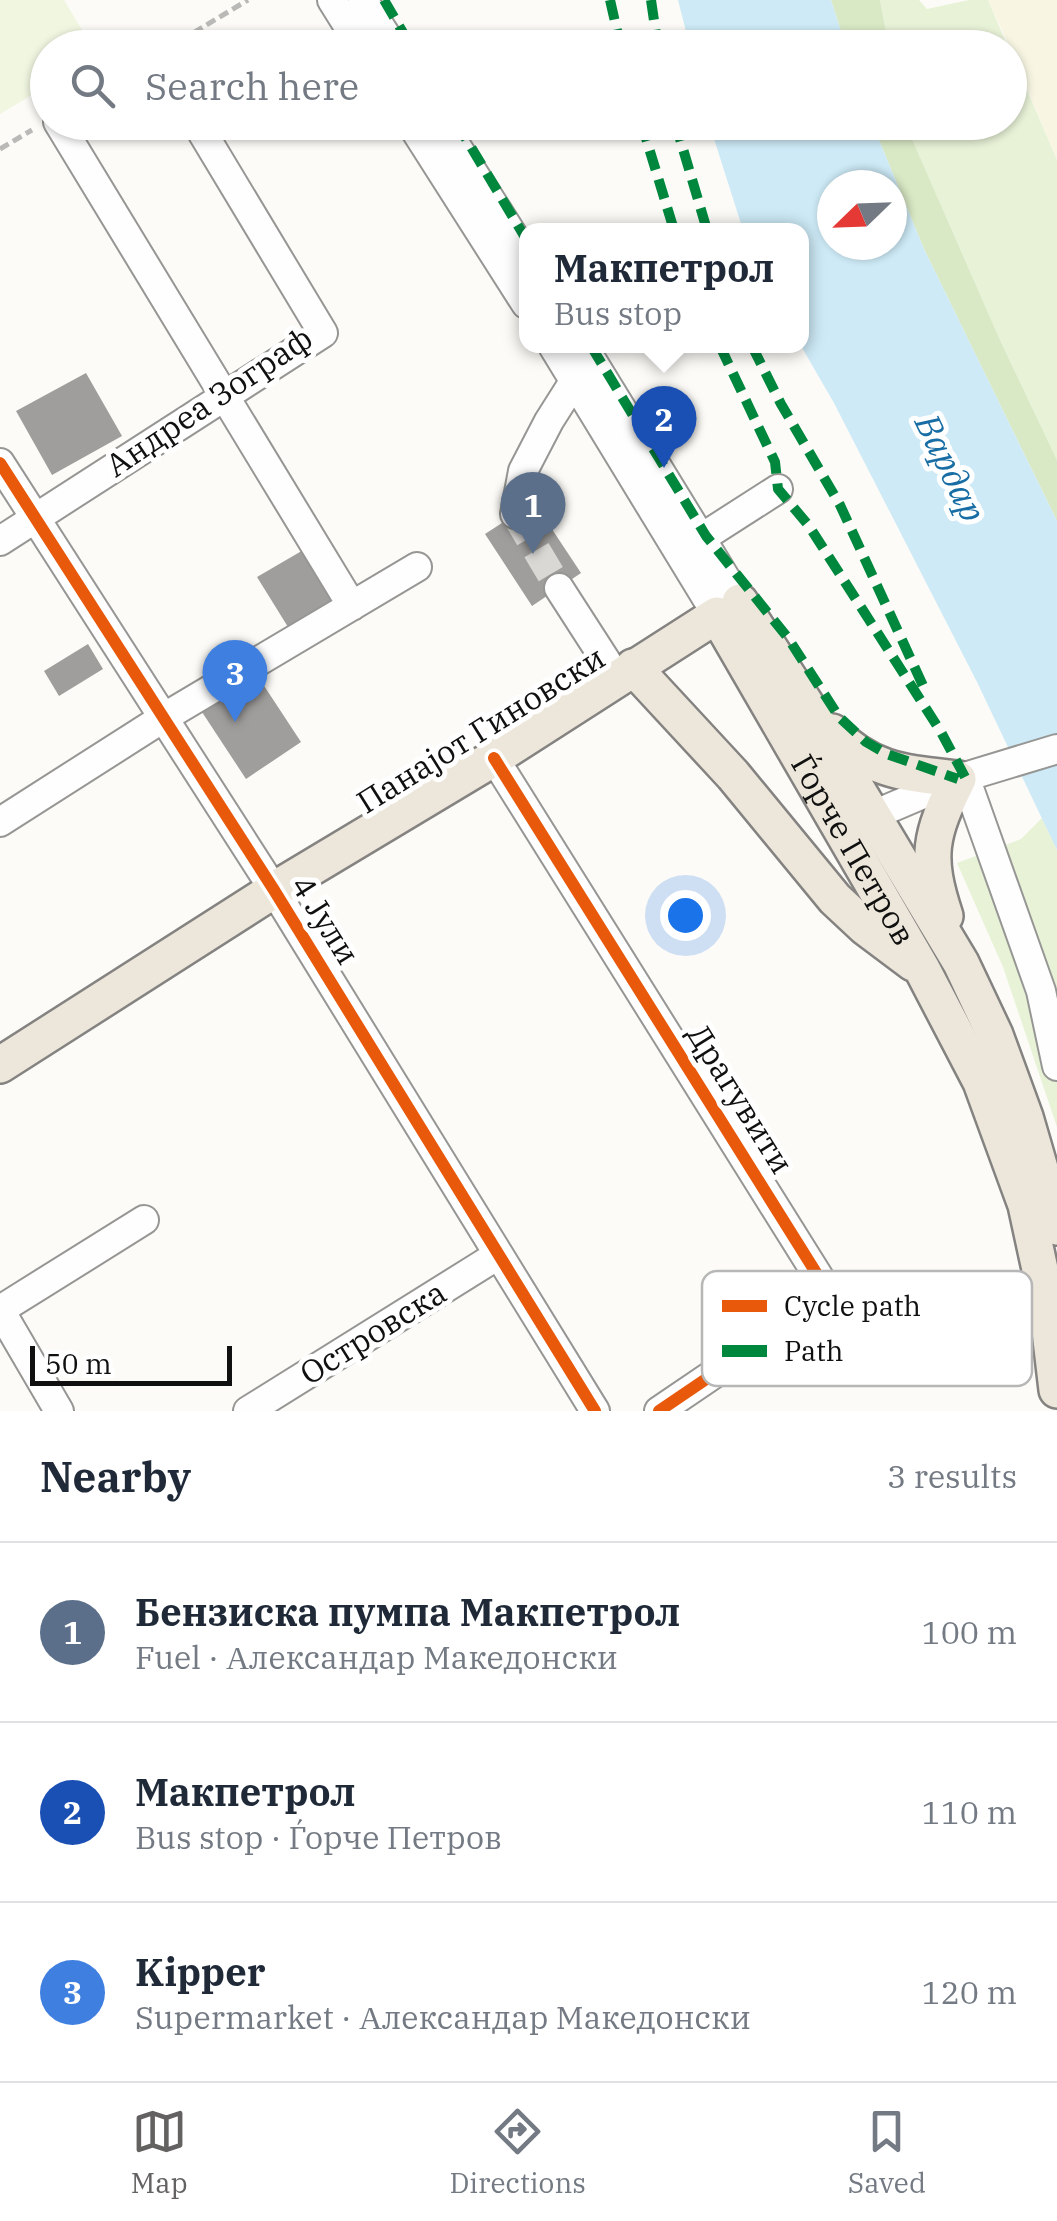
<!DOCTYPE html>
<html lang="en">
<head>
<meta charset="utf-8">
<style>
  body { margin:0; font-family:"IBM Plex Serif",serif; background:#f6f6f7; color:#1f2937 }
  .compass { position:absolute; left:817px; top:170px; width:90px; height:90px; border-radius:50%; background:#fff; box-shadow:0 2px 8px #0004; rotate:247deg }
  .scale { position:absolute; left:30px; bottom:25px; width:202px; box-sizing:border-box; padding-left:10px; border:5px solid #101010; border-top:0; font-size:28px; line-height:35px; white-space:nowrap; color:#101010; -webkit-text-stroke:8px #fff; paint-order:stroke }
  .you { position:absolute; left:685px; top:915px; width:35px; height:35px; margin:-25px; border:8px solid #fff; border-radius:50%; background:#1a73e8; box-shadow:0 0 0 15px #1a73e833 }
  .badge { display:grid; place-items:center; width:65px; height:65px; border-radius:50%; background:#636261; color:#fff; font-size:32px; font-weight:700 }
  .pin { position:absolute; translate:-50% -82px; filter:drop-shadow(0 2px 5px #0008) }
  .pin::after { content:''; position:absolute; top:52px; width:35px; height:30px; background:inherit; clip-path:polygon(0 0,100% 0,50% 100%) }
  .popup { position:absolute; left:519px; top:223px; width:290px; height:130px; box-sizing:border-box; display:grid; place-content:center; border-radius:20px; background:#fff; filter:drop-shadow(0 2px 8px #0005); font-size:32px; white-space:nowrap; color:#747a83 }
  .popup b { font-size:38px; color:#1f2937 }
  .popup::after { content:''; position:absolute; left:50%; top:100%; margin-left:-20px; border:20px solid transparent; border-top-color:#fff }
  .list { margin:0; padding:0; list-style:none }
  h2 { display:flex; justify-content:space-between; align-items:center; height:130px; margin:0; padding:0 40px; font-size:42px }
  h2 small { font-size:32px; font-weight:400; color:#747a83 }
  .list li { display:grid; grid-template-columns:65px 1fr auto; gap:30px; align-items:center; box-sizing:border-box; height:180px; padding:0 40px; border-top:2px solid #e0e1e3 }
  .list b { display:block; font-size:38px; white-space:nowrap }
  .list p { margin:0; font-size:32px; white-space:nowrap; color:#747a83 }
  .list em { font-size:32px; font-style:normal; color:#747a83 }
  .icon { flex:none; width:55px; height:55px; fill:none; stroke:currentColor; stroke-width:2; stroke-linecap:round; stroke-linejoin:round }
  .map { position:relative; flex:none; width:1057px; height:1411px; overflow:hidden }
  .search { position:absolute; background:#fff; box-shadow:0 2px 8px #0004; left:30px; right:30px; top:30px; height:110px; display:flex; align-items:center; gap:25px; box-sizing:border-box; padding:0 35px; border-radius:55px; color:#747a83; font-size:38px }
  .sheet { height:670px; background:#fff }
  nav { display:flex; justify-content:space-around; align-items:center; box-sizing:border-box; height:140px; border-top:2px solid #e0e1e3; background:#fff; font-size:28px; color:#747a83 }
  nav a { display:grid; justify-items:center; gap:5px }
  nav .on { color:#636261 }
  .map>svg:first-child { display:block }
</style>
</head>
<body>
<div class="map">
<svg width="1057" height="1411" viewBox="0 0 1057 1411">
  <rect width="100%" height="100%" fill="#fcfbf7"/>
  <!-- farmland -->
  <path fill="#f8f6e3" d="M 988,0 L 1057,0 L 1057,160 L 1010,48 Z"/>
  <!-- green -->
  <path fill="#e8f2d7" d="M 880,0 L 919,0 L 927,9 L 969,0 L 988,0 L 1008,47 L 889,47 Z
    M 1010,50 L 1057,160 L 1057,460 L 1000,340 L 905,123 L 1010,122 Z
    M 1042,818 L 1057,850 L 1057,1127 L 1003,967 L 957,863 L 1021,839 Z"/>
  <!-- forest -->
  <path fill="#d9e9c5" d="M 831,0 L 880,0 L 889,47 L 846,47 Z
    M 872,123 L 905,123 L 1000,340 L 1057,460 L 1057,521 L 924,249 Z"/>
  <!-- pitch -->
  <path fill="#f0f6e0" d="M 0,0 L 64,0 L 92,47 L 48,48 L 47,86 L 0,114 Z"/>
  <!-- water -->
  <path fill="#cdeaf6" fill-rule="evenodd" d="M 678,0 L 831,0 L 846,47 L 690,47 Z
    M 709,123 L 872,123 L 924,249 L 1057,521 L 1057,850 L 977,682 L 834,403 L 801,346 L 802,230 L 743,230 ZM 832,185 L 892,185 L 892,245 L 832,245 Z"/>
  <!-- building -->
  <path fill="#a09e9c" d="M 86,373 L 122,436 L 52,475 L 16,411 Z
    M 534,502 L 581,573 L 532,606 L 485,534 Z
    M 305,549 L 335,599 L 288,627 L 257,577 Z
    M 88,644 L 103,669 L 59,696 L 44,671 Z
    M 255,672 L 301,742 L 246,779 L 200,709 Z"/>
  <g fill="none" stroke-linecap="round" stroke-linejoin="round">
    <!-- minor-tunnel -->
    <path stroke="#d9d8d4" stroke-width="28" stroke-dasharray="28 14" stroke-linecap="butt" d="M 515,514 L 559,588"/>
    <!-- minor casing -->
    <g stroke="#969694" stroke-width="32">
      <path id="minor" d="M 332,0 L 362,48
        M 363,0 L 394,48
        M 58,122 L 352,606
        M 410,122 L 526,304
        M 441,122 L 526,256
        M 553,346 L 717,615
        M 583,346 L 740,602
        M 0,463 L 274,890 L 595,1411
        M 515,514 L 523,471 L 549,421 L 575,380
        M 700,539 L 778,489
        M 0,541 L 323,333 L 196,122
        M 559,588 L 617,678
        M 494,758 L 830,1295 L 659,1411
        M 965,777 L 1041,991 L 1057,1066
        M 0,822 L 163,718 L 417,567
        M 857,822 L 958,779 L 1057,749
        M 0,1310 L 144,1220
        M 0,1310 L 59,1411
        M 248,1411 L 498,1255"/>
    </g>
    <!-- major casing -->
    <g stroke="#848381" stroke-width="40">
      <g id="major">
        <path d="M 740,602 L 810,711 L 961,963 L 995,1035 L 1025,1117 L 1057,1227"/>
        <path d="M 633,667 L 733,775 L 835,899 L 865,927 L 913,963"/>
        <path d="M 832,732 C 872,772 904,773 958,779 C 930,835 925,856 945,916"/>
        <path id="s1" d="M 0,1065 L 274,890 L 494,758 L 717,615 L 922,969 L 981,1082 L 1026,1205 L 1046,1297 L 1057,1390"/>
      </g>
    </g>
    <!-- path -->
    <path stroke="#b9b9b8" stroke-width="5" stroke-dasharray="10 5" stroke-linecap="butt" d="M 168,48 L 248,0
      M 0,149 L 32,130"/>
    <!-- minor -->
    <use href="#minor" stroke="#fffefe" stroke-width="28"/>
    <!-- major -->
    <use href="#major" stroke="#ede7db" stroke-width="35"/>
    <!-- quiet -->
    <path stroke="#00873e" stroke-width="10" stroke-dasharray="20 10" stroke-linecap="butt" d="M 384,0 L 412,48
      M 610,0 L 621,48
      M 651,0 L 658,48
      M 456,122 L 526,239
      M 641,122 L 674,230
      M 675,122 L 707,230
      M 591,346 L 706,536 L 788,638 L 839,717 L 866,742 L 887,754 L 958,779
      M 720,346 L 775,462 L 778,489 L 809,526 L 941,732 L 965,777
      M 752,346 L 781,404 L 840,505 L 925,690"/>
    <!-- cycleway casing -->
    <g stroke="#fff" stroke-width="19">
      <path id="cycleway" d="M 0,463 L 274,890 L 595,1411
        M 494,758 L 830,1295 L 659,1411"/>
    </g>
    <!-- cycleway -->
    <use href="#cycleway" stroke="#e8590c" stroke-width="12"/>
  </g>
  <g text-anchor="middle" stroke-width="10" stroke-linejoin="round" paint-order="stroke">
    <!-- street labels -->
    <g font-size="32" fill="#101010" stroke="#fff">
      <text transform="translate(209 402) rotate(-34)" y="11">Андреа Зограф</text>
      <text transform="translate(481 730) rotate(-32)" y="11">Панајот Гиновски</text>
      <text dy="11" stroke="none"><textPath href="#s1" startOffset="1118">Ѓорче Петров</textPath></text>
      <text transform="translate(325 920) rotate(58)" y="11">4 Јули</text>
      <text transform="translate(740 1099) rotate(58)" y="11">Драгувити</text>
      <text transform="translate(373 1333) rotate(-32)" y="11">Островска</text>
    </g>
    <!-- water labels -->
    <g font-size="35" font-style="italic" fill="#186ea4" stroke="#fff">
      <text transform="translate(950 468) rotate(64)" y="12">Вардар</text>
    </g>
  </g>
  <!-- legend -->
  <rect x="702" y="1271" width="330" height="115" rx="15" fill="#fff" stroke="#b7b7b7" stroke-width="2.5"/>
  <rect x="722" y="1300" width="45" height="12" fill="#e8590c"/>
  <rect x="722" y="1345" width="45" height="12" fill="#00873e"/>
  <g font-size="28" fill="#101010">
    <text x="784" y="1316">Cycle path</text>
    <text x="784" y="1361">Path</text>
  </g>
</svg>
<svg class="compass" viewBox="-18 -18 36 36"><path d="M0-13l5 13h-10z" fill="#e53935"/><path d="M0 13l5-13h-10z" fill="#747a83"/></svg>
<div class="scale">50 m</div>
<div class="you"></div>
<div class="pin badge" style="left:533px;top:554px;background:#5c6f8a">1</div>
<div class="pin badge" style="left:664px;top:468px;background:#1a4fb4">2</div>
<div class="popup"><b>Макпетрол</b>Bus stop</div>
<div class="pin badge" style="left:235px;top:722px;background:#3f7fe0">3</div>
<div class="search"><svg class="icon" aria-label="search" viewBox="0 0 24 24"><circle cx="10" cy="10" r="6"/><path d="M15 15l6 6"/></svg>Search here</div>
</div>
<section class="sheet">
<h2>Nearby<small>3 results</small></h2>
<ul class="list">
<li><span class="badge" style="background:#5c6f8a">1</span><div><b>Бензиска пумпа Макпетрол</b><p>Fuel · Αлександар Македонски</p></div><em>100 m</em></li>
<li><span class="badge" style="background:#1a4fb4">2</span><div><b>Макпетрол</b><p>Bus stop · Ѓорче Петров</p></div><em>110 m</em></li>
<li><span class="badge" style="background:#3f7fe0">3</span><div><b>Kipper</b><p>Supermarket · Αлександар Македонски</p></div><em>120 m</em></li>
</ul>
</section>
<nav>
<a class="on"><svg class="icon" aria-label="map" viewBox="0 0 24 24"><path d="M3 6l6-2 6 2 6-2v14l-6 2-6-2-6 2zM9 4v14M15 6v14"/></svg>Map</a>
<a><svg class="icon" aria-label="directions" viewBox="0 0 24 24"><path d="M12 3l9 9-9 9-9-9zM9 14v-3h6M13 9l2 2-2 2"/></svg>Directions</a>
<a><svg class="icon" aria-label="saved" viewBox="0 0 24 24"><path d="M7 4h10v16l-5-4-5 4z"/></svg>Saved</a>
</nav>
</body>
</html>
